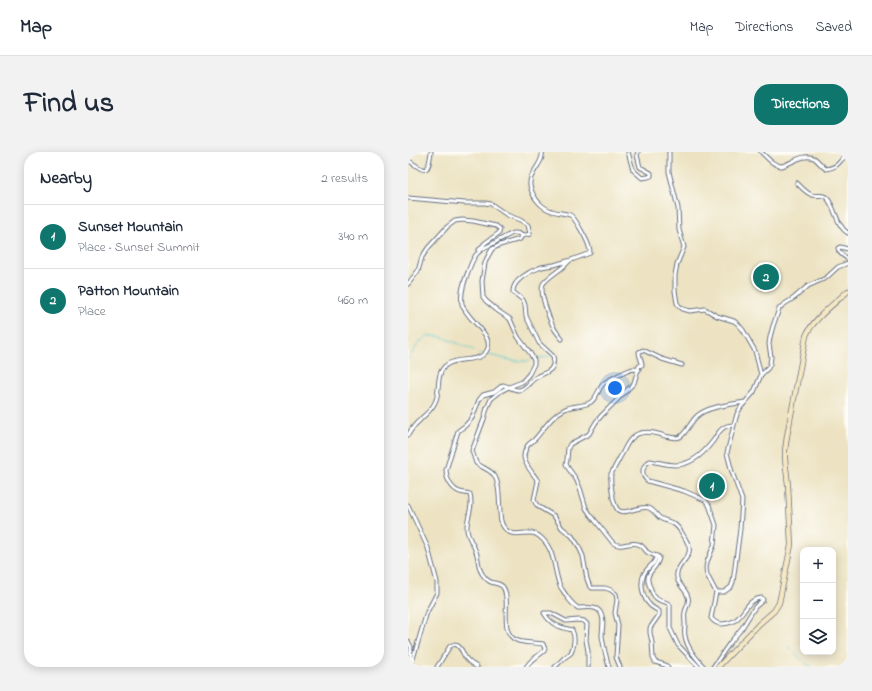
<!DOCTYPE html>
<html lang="en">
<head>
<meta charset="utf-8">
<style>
  body { margin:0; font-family:"Indie Flower",sans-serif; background:#f2f2f3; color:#1f2937 }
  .controls { position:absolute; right:12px; bottom:12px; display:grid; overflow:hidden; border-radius:8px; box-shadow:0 2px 10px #0003 }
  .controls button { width:36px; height:36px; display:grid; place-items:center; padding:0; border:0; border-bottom:1px solid #e0e1e3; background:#fff; color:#1f2937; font:20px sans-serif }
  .you { position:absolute; left:207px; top:236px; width:14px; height:14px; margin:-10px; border:3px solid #fff; border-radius:50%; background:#1a73e8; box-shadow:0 0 0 6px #1a73e833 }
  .badge { display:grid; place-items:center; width:26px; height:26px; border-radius:50%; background:#0f766e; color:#fff; font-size:13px; font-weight:700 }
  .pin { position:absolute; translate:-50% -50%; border:2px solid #fff; box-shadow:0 1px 4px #0006 }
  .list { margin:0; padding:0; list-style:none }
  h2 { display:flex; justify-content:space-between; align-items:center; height:52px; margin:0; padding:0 16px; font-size:17px }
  h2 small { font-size:13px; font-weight:400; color:#747a83 }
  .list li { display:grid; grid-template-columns:26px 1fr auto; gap:12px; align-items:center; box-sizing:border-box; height:64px; padding:0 16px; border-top:1px solid #e0e1e3 }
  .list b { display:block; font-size:15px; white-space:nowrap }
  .list p { margin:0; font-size:13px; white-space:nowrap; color:#747a83 }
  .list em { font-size:13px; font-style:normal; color:#747a83 }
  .icon { flex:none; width:22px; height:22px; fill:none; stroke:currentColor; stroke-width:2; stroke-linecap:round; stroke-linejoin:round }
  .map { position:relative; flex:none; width:440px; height:515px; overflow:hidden; border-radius:16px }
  header { display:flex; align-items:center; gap:24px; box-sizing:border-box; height:56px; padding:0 20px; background:#fff; border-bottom:1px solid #e0e1e3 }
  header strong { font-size:19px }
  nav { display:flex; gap:22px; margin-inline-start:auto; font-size:14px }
  .intro { display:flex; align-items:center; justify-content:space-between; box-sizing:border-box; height:96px; padding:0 24px }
  h1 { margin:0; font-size:28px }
  .button { padding:10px 18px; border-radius:16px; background:#0f766e; color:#fff; font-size:14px; font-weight:700 }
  main { display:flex; gap:24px; padding:0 24px }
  aside { flex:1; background:#fff; border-radius:16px; box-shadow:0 2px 10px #0003 }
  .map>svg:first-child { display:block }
</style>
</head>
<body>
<header>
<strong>Map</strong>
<nav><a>Map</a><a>Directions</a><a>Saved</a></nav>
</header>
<div class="intro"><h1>Find us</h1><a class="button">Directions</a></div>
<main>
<aside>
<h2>Nearby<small>2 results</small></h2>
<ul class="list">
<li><span class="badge">1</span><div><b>Sunset Mountain</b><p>Place · Sunset Summit</p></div><em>340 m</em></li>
<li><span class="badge">2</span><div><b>Patton Mountain</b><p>Place</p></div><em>460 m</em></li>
</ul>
</aside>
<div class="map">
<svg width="440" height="515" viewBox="0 0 440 515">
  <rect width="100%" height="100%" fill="#fdfcf7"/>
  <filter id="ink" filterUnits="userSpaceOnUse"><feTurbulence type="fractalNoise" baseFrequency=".025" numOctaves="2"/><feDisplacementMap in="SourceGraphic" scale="8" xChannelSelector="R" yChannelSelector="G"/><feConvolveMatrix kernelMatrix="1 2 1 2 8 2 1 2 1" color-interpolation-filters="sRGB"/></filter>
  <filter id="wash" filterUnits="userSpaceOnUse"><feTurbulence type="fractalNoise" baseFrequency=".012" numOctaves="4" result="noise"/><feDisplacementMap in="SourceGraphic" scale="16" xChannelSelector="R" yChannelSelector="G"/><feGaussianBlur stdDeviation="0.9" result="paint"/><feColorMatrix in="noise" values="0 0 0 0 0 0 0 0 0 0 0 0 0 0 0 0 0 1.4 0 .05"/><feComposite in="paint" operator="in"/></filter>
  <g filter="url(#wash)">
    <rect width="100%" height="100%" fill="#ede3c2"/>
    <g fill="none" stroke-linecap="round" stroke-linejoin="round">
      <!-- stream -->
      <path stroke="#5bc9cf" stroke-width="1" d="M 77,202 L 106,209 L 122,209
        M 131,206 L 141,205
        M 0,207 L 11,191 L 19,184 L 27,184 L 34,185 L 66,198 L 69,201 L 74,202
        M 380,495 C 387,499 388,504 394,508
        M 397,511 L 403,515"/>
    </g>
  </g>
  <g filter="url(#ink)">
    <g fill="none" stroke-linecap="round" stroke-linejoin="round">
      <!-- street casing -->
      <g stroke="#646e81" stroke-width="5">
        <path id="street" d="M 220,0 L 225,18 L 234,26 L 240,25 L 243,24 L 243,21 L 232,15 L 229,3 L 230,0
          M 261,0 L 261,20 L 270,56 L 271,78 L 276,95 L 269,112 L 267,123 L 267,139 L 269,151 L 272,155 L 275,157 L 282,159 L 297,157 L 309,164 L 326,169 L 330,172 L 335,178 L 347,199 L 353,223
          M 353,0 C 359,6 366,14 374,14 C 384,11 396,1 406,6 C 411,9 413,14 418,17 C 432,15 430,9 440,2
          M 0,8 C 17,20 20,24 23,0
          M 389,31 C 393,35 398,41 404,43 C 410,45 414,41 419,46 C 428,56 428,74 440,81
          M 0,46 L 57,51 L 77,51 L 83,52 L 99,63 L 112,68 L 120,73 L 122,82 L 114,84 L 112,87 L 92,93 L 84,97 L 79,106 L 77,111 L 74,129 L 75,145 L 78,149 L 90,159 L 102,167 L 110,185 L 122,201 L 126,208 L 126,212 L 121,222 L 114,230 L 101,235 L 93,239 L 83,247 L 79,256 L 76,267 L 64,299 L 68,311 C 73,315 82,318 86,323 C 92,331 91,349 92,359 C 92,364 92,369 95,374 C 105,390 120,375 131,384 C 148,397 145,417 152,434 C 154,438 157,441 159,445 C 162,449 165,453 170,456 C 176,456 183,454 189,457 C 198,463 194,475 194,484 C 195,491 199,508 201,515
          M 440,97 L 432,95 L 430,96 C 430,101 436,104 440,107
          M 0,132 L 10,119 L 14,105 L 20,96 L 39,75 L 47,69 L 54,68 L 65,69 L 88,74 L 92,77 L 91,81 L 77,91 L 71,98
          M 154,187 C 151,183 147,179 145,174 C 141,166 131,140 135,132 C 139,125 155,117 161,109
          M 274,213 L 254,207 L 235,198 L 231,200 C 231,205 234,208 234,213 L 231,214 L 226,231 L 194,263 L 188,270 L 181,282 L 162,292 L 160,296 L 159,308 L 158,312 L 160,316 L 168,327 L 172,336 L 178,356 L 182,362 L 205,391 C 214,397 221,389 230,392 C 235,393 236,397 239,400 C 243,403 247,403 251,405 C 250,419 233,419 243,437 C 244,441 247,446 251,448 C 255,450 258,449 262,453 L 262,476 L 270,493 L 291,515
          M 0,283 C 3,278 6,273 11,269 C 18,261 24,259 28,248 C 32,238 28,222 37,214 C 49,203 74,213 80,196 C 84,181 58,167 54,152 C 52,141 56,130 60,120 C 65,106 67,100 82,93 C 86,91 103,81 106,81 C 108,81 110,81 112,82 L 114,84
          M 0,353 L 20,396 L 29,430 L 29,441 L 19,460 L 4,510 L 4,515
          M 249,404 C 248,404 247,409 246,410 C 243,414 238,417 236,422 C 232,430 234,445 241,452 C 243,455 247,457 251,459 L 251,463 L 242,476 L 242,481 L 244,490 L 245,506 L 247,510 L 257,513 L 260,515
          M 308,440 L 316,440 L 323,435 L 325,430 L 332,377 L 334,348 L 324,320 L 319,301 L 326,273
          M 136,461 L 143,461 L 158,469 L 171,468 L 176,469 L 179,472 L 178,488 L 180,499 L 180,515
          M 136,461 C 143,473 151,475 164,478 C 168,486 166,494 163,501 L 156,506 L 147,515
          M 0,489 L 3,495 L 2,508 L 2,509 L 4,510
          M 29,515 L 42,494 L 47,492 C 53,495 54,499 57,505 C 60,510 64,512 69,515
          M 118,515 L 122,510 L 136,499 L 137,497 L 135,492 C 127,490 116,492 108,488 C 90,480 104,448 95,435 C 90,429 82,434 75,423 C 70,417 71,410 69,403 C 67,394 60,387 59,378 C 58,369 63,360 63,351 C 63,348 63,345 62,342 C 59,341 56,341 52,340 C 43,337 38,326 38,318 L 50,279 L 58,273 L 64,266 L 71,248 L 75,243 L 86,240 L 95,233 C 100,234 107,239 111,238 C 119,237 122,228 129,225 C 134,222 139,221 143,217 C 146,213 146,209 145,204 L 131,191 L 118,164 L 117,153 L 115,148 L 105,140 C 104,129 122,119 131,116 C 135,114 141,114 146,113 C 158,110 170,106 182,101 C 182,99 182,97 181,95 C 180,90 167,65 162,63 C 157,61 150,61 144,59 C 134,56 126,47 123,37 C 117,23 137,11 134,0
          M 212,515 L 208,505 L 210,473 L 207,461 L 209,448 L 208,442 L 203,438 L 197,436 L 184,436 L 182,435 L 179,427 L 175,404 L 170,393 L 164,384 L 154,376 L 146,364 L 131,355 L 128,352 L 126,348 L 130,329 C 125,321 117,314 116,305 C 116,301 118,296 120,293 C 122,291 125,289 127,287 C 136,277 144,263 157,257 C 165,253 175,255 183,250 C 189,245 190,238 195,232 C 198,229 220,218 225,217 C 228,217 228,217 231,218
          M 296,515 C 288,506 279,496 277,484 C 276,480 277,476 277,472 C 277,468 276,464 277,460 C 278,455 282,450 280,445 C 278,436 267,432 269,421 C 271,410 286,404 280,392 C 278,387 271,375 266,372 C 262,369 256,369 252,366 C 248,363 246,358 241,356 C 231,352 213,367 208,355 C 206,352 206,349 205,346 C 204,338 202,330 203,322 C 207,315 211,307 215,300 C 217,296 219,291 223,287 C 231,277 246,280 257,284 C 262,285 268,287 272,285 C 279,280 282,271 288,265 C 297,255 323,252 337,250
          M 305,515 L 321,492 L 334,476 L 347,455 L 355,448 L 354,446 C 334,447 339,471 314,472 C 309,472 306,470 303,466 L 308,440 L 299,423 L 298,416 L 299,410 L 306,393 L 308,373 L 301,353 L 297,348 L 276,339 L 240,329 C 232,323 234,313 242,309 C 250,310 259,313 267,313 C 283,313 296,301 305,289 C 308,285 310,280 314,277 C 317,274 322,273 326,273 L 329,262 L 333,255 L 346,240 L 353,223 L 360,216 L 362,212 L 363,205 L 361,192 L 362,185 L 365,174 L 371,157 L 375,153 L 386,146 L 400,134 L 418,126 L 430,115 L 440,111"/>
      </g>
      <!-- secondary casing -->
      <g stroke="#646e81" stroke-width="6">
        <path id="secondary" d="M 310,515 L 351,472 L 366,459 L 371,451 L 383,393 L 380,333 L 377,307 L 377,299 L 379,284 L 398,184 C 404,168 427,151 440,139"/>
      </g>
      <!-- street -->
      <use href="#street" stroke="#fff" stroke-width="3"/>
      <!-- secondary -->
      <use href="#secondary" stroke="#f7e8c3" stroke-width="4.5"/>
    </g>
  </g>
</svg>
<div class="controls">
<button>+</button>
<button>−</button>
<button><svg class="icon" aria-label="layers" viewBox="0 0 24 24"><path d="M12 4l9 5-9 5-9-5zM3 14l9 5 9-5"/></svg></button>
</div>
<div class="you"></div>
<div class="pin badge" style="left:304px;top:334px">1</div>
<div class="pin badge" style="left:358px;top:125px">2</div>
</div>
</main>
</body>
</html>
